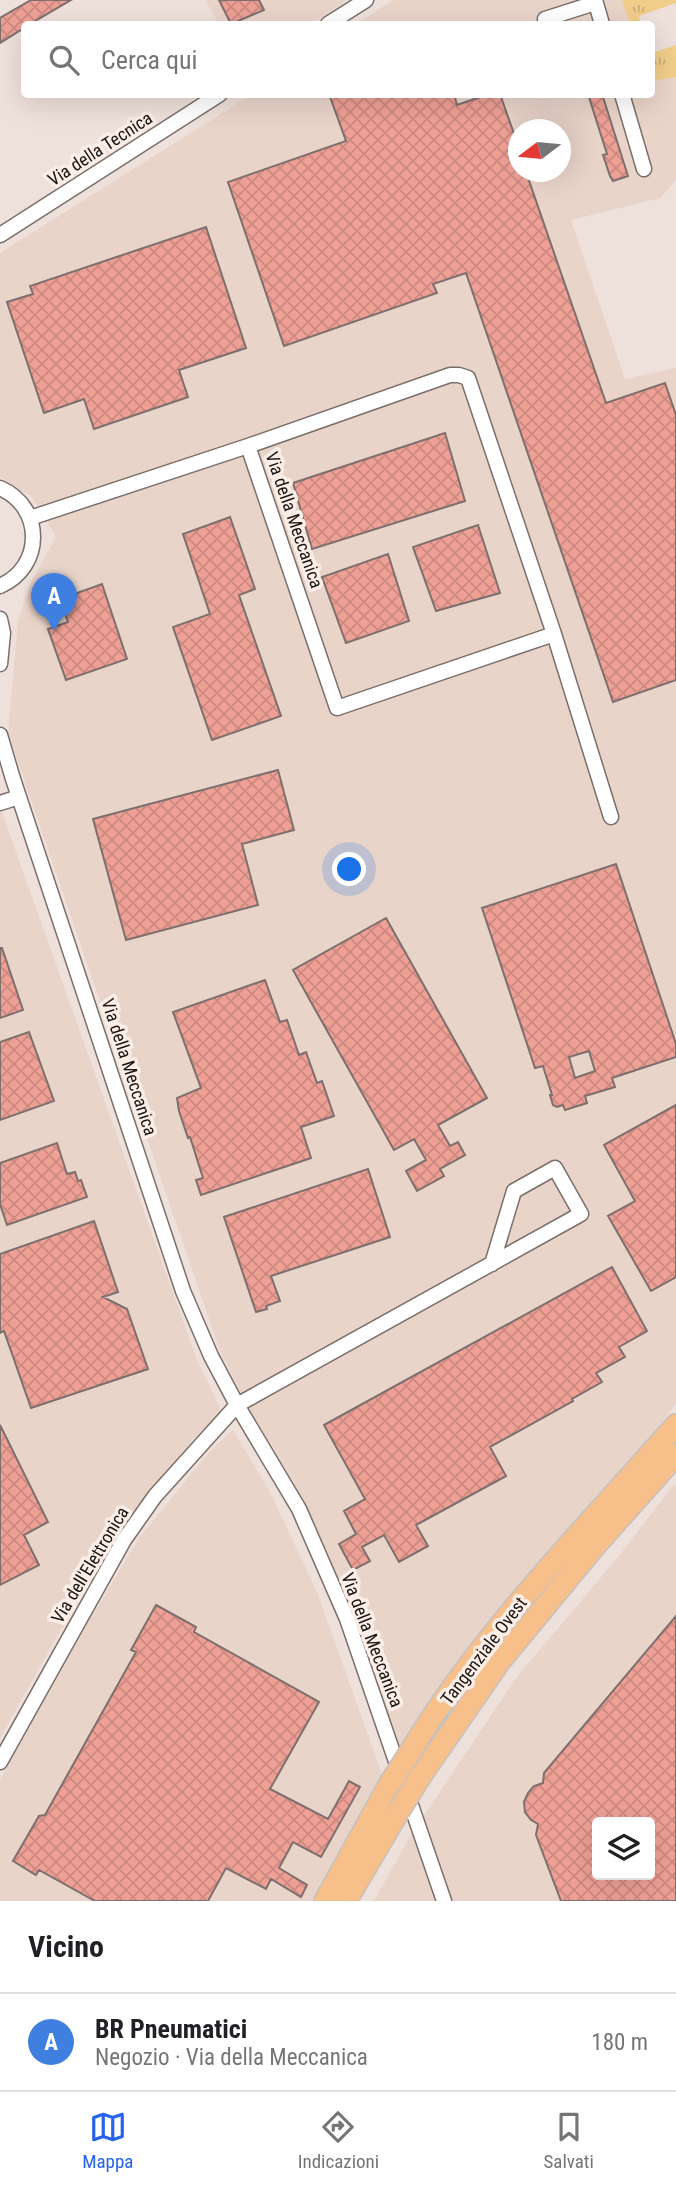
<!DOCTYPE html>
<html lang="it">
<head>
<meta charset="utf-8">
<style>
  body { margin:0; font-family:"Roboto Condensed",sans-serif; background:#f6f6f6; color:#202124 }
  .controls { position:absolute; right:21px; bottom:21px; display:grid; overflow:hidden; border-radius:7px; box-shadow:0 7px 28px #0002 }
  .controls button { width:63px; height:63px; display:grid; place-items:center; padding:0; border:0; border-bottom:2px solid #e0e0e0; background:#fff; color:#202124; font:35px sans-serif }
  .compass { position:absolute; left:508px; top:119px; width:63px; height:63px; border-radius:50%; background:#fff; box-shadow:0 7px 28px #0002; rotate:254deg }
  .you { position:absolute; left:350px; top:870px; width:24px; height:24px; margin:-18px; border:5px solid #fff; border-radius:50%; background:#1a73e8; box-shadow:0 0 0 10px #1a73e833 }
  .badge { display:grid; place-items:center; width:46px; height:46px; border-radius:50%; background:#2563eb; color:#fff; font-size:23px; font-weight:700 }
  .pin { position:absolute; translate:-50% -58px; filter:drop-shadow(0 2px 4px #0008) }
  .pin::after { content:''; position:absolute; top:37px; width:24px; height:21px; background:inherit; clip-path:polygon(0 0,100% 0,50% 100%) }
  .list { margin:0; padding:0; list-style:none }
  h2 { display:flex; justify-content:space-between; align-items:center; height:91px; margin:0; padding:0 28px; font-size:30px }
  h2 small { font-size:23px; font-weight:400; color:#757577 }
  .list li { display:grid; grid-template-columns:46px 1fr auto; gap:21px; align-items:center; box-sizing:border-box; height:98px; padding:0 28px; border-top:2px solid #e0e0e0 }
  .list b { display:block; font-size:26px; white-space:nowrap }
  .list p { margin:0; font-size:23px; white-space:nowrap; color:#757577 }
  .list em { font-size:23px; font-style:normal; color:#757577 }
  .icon { flex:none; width:38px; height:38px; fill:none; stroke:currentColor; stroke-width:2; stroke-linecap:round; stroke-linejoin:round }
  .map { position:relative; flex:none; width:676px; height:1901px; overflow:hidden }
  .search { position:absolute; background:#fff; box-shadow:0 7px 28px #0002; left:21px; right:21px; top:21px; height:77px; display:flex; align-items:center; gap:18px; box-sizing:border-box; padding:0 24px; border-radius:7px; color:#757577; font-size:26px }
  .sheet { height:189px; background:#fff }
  nav { display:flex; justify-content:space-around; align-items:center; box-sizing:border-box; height:98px; border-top:2px solid #e0e0e0; background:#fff; font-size:19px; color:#757577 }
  nav a { display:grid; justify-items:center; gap:4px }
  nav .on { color:#2563eb }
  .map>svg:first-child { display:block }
</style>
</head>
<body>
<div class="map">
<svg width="676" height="1901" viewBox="0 0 676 1901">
  <defs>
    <pattern id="grass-tufts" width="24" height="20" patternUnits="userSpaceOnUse" patternTransform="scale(1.75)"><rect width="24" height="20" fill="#f1ce8a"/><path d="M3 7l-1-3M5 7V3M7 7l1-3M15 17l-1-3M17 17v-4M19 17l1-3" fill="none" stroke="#ceb076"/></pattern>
    <pattern id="building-cross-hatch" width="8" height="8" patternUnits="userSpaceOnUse" patternTransform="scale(1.75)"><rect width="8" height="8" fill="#eea095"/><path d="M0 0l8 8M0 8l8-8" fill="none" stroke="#cc8980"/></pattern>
  </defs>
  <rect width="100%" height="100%" fill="#eee0da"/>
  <!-- built -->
  <path fill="#e9d4ca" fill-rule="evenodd" d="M 205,0 L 347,0 L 310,24 L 219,24 Z
    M 393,0 L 622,0 L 630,24 L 357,24 Z
    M 676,77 L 676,180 L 660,198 L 571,220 L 625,379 L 676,368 L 676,1404 L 401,1754 L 340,1582 L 291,1478 L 248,1407 L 220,1351 L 8,733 L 18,620 L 32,580 L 56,537 L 32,497 L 0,477 L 0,253 L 251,95 L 652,94 L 652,81 ZM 518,130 L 560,130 L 560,172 L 518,172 Z
    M 0,807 L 197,1360 L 222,1412 L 196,1436 L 122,1526 L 98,1563 L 0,1738 Z
    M 233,1430 L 269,1490 L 317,1592 L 384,1780 L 314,1901 L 0,1901 L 0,1780 L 88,1623 L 139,1538 L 211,1450 Z
    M 674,1484 L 676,1486 L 676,1901 L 374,1901 L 409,1838 L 516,1678 L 619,1556 ZM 597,1822 L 650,1822 L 650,1875 L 597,1875 Z"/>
  <!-- grass -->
  <path fill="url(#grass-tufts)" d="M 622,0 L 676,0 L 676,3 L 639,16 L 641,24 L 630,24 Z
    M 676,45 L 676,77 L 652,81 L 652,53 Z"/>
  <!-- building -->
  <path fill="url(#building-cross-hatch)" stroke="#7d6f6e" stroke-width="2" fill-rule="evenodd" d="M 31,0 L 71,0 L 30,24 L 24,24 L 24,28 L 0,43 L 0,18 Z
    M 219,0 L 259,0 L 264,10 L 231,24 Z
    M 329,94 L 454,94 L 457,105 L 489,94 L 500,94 L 519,148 L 519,172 L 526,172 L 606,403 L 665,383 L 676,415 L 676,680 L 613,702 L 466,273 L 433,284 L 437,293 L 284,346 L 228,182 L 346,141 Z
    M 588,94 L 602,94 L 628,176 L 613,181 L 610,176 L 603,155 L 607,154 Z
    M 206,227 L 246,348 L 179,370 L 188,397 L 94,429 L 84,399 L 44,413 L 7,302 L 33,294 L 30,286 Z
    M 445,433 L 465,501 L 312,549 L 293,483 Z
    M 230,517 L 255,589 L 239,595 L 281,716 L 212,740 L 173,627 L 210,614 L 183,534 Z
    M 478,525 L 500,593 L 436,611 L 413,547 Z
    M 388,554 L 409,621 L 346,643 L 322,577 Z
    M 102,584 L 127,659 L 66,680 L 48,629 L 68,622 L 60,599 Z
    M 278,770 L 294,830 L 242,844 L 258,905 L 126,940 L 93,819 Z
    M 616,864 L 676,1044 L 676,1057 L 612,1078 L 615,1087 L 585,1096 L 587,1103 L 565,1110 L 563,1105 L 557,1107 L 553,1105 L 550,1095 L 552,1095 L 543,1066 L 535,1068 L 482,908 ZM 589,1051 L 595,1071 L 575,1078 L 569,1057 Z
    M 386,918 L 487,1098 L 438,1125 L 450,1146 L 458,1142 L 465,1155 L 440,1169 L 444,1176 L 417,1191 L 406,1171 L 426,1160 L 414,1139 L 394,1150 L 293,970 Z
    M 0,948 L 2,948 L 23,1010 L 0,1018 Z
    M 265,980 L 280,1022 L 287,1020 L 299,1055 L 306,1052 L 317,1083 L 322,1081 L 334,1116 L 301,1127 L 311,1158 L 201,1195 L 196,1180 L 203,1178 L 190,1137 L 188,1138 L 179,1111 L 177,1098 L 201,1088 L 173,1012 Z
    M 29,1032 L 54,1101 L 0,1120 L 0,1042 Z
    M 676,1105 L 676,1277 L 651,1291 L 608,1216 L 635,1201 L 604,1145 Z
    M 57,1143 L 67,1174 L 75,1172 L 78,1181 L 81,1180 L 87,1197 L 7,1225 L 0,1204 L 0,1163 Z
    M 368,1169 L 390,1237 L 271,1276 L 280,1301 L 266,1306 L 267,1309 L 256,1312 L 224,1217 Z
    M 94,1221 L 118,1292 L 103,1297 L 127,1309 L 148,1369 L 31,1408 L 4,1331 L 0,1333 L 0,1254 Z
    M 612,1267 L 647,1331 L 619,1347 L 625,1357 L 596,1373 L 602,1382 L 572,1399 L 573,1401 L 490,1447 L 506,1476 L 416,1525 L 428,1546 L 399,1562 L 384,1535 L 362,1547 L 370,1561 L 353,1570 L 339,1544 L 356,1534 L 344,1511 L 365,1499 L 324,1425 Z
    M 0,1425 L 48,1522 L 24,1535 L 39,1565 L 0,1585 Z
    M 156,1605 L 196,1627 L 194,1632 L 319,1702 L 270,1789 L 328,1819 L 349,1781 L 360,1787 L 321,1857 L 293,1842 L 279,1868 L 307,1885 L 301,1897 L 271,1879 L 266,1889 L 226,1868 L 208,1901 L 95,1901 L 39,1870 L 36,1875 L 13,1861 L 39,1816 L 45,1815 L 136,1652 L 131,1650 Z
    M 676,1616 L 676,1901 L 561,1901 L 536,1835 L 538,1824 L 531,1820 L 525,1812 L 524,1802 L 528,1793 L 534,1786 L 543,1783 L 544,1773 ZM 597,1822 L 650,1822 L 650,1875 L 597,1875 Z"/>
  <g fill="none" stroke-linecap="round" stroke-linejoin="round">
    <!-- minor casing -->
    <g stroke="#7b6f6a" stroke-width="17">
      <path id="minor" d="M 595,0 L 602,24
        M 328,24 L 366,0
        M 547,24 L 545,19 L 595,3
        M 622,94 L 644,169
        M 0,235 L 220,94
        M 248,446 L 337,708 L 554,634
        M 0,488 C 44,507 44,567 0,586
        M 30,518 L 248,446 L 450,375 L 459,375 L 468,378 L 554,634 L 611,817
        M 0,619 L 3,633 L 0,664
        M 0,735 L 13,779 L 183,1291 L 211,1356 L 237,1405 L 299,1509 L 347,1619 L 444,1901
        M 0,803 L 19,797
        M 0,1762 L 124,1540 L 155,1496 L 237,1405 L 581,1214 L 555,1168 L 514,1191 L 492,1264"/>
    </g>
    <!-- highway casing -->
    <g stroke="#c3c2c2" stroke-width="24">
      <path id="highway" d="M 412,1749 C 484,1630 585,1529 676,1425
        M 422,1774 L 500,1661 L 594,1547 L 676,1455
        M 325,1901 L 389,1785
        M 346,1901 L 399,1811"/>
    </g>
    <!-- minor -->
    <use href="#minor" stroke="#fff" stroke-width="14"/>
    <!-- highway -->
    <use href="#highway" stroke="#f7bf8a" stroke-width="21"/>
    <!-- highway-bridge casing -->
    <g stroke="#c3c2c2" stroke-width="24" stroke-linecap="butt">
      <path id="highway-bridge" d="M 389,1785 L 412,1749
        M 399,1811 L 422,1774"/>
    </g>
    <!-- highway-bridge -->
    <use href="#highway-bridge" stroke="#f7bf8a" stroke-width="21"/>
  </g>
  <g text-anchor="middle" stroke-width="7" stroke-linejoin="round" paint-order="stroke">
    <!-- street labels -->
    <g font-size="18" fill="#1a1513" stroke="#fbeee7">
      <text transform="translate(100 149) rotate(-33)" y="6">Via della Tecnica</text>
      <text transform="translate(294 520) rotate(71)" y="6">Via della Meccanica</text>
      <text transform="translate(129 1067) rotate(72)" y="6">Via della Meccanica</text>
      <text transform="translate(90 1565) rotate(-59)" y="6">Via dell'Elettronica</text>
      <text transform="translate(372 1640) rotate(69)" y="6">Via della Meccanica</text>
      <text transform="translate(484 1651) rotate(-53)" y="6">Tangenziale Ovest</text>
    </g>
  </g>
</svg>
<div class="controls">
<button><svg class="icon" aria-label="layers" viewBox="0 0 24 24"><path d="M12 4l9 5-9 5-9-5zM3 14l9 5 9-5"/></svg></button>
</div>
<svg class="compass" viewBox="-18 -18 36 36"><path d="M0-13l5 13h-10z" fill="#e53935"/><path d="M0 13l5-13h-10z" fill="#757577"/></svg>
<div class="you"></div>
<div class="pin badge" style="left:54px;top:631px;background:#3f7fe0">A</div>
<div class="search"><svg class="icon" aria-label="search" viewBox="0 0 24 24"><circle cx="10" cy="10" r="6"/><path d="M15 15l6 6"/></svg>Cerca qui</div>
</div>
<section class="sheet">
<h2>Vicino<small></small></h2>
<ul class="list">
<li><span class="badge" style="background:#3f7fe0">A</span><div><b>BR Pneumatici</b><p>Negozio · Via della Meccanica</p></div><em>180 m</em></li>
</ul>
</section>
<nav>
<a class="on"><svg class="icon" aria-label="map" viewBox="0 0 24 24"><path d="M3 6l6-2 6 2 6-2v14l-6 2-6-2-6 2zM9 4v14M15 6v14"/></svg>Mappa</a>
<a><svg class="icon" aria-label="directions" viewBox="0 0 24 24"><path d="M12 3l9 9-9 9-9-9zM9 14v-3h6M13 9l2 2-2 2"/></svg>Indicazioni</a>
<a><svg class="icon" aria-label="saved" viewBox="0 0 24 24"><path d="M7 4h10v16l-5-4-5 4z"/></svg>Salvati</a>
</nav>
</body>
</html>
